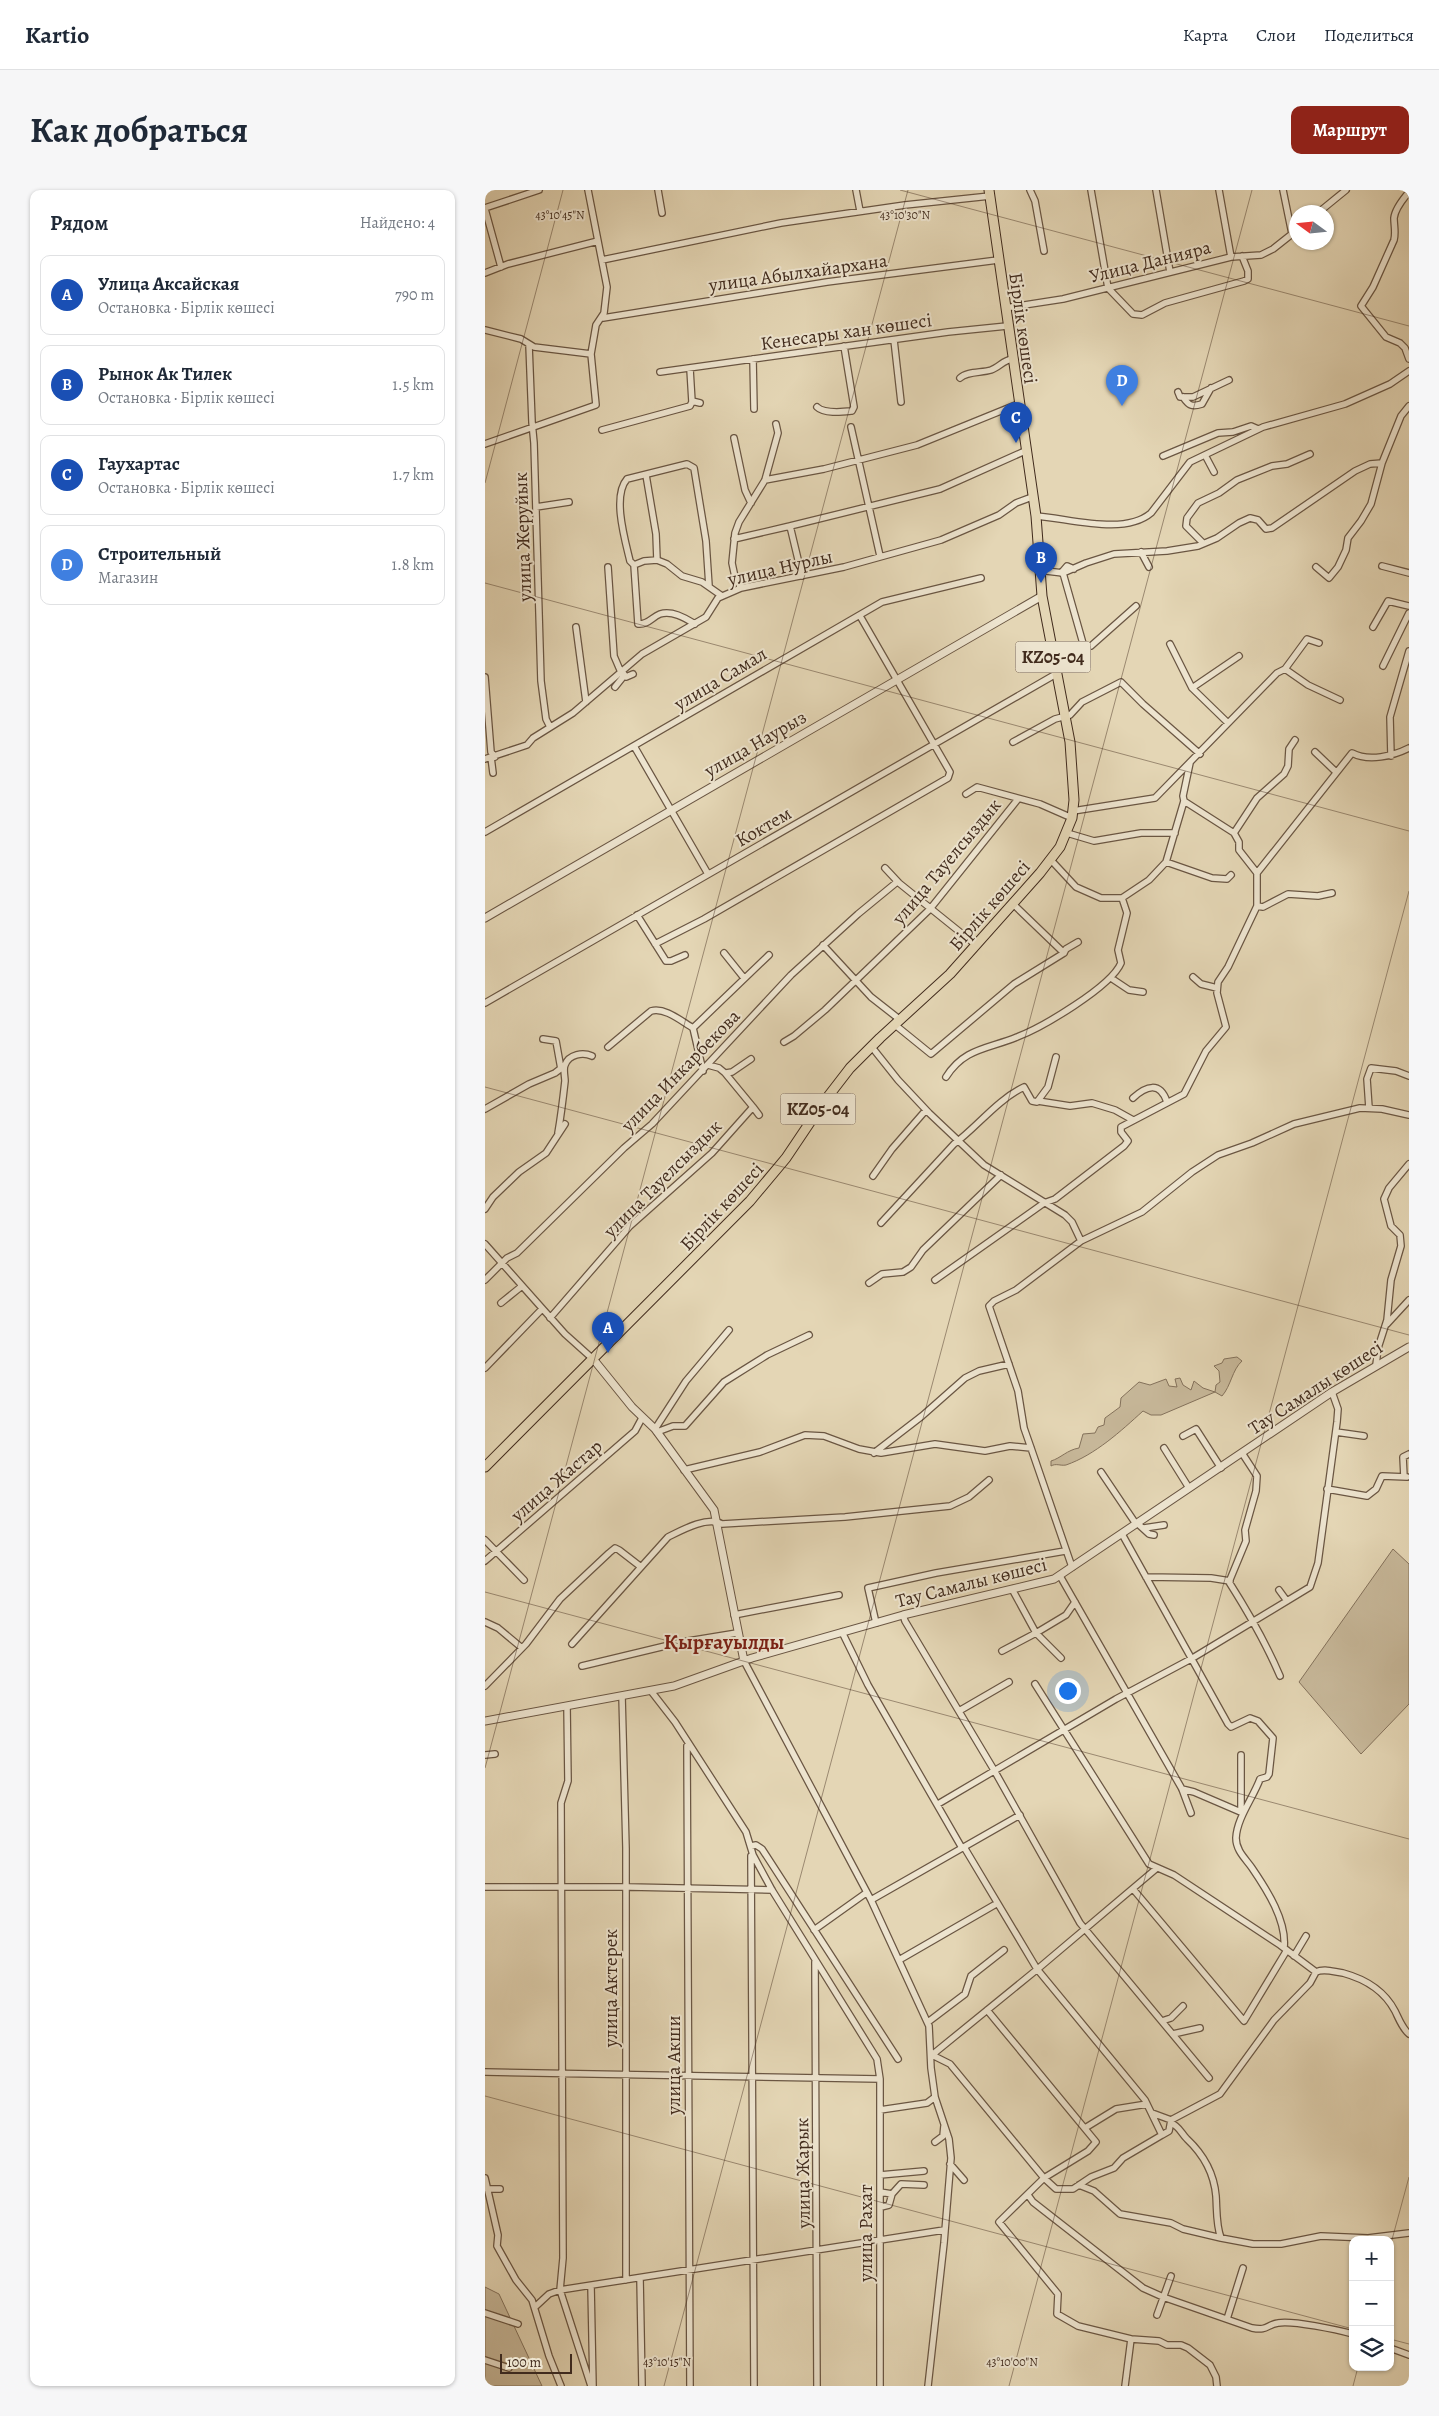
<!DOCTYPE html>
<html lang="ru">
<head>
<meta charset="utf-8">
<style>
  body { margin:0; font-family:Alegreya,serif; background:#f6f6f7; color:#1f2937 }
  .controls { position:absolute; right:15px; bottom:15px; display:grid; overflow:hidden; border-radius:10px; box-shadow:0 1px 4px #0004 }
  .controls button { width:45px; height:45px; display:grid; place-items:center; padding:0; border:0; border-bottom:1px solid #e0e1e3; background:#fff; color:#1f2937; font:25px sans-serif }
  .compass { position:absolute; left:804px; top:15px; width:45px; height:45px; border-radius:50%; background:#fff; box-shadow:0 1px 4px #0004; rotate:285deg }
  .scale { position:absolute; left:15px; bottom:12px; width:72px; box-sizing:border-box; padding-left:5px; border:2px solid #412b1d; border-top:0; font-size:14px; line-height:18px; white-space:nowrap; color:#412b1d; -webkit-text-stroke:4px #ede4cf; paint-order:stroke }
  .you { position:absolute; left:582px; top:1500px; width:18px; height:18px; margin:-12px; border:4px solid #fff; border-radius:50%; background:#1a73e8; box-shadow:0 0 0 8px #1a73e833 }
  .badge { display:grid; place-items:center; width:32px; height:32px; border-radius:50%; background:#8f2418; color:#fff; font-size:16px; font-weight:700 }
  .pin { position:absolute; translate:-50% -41px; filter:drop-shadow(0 1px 2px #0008) }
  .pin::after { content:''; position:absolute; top:26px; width:18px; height:15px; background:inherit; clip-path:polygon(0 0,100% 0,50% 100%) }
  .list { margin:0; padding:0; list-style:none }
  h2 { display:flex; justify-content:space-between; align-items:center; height:65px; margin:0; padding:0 20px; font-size:21px }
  h2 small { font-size:16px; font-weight:400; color:#747a83 }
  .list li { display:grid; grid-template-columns:32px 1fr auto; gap:15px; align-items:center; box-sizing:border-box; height:80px; margin:0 10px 10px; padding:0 10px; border:1px solid #e0e1e3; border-radius:10px }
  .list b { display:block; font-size:19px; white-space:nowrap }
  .list p { margin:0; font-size:16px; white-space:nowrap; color:#747a83 }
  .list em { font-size:16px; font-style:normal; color:#747a83 }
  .icon { flex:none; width:28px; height:28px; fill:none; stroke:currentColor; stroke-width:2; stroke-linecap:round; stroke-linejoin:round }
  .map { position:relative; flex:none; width:924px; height:2196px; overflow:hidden; border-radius:10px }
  header { display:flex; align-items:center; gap:30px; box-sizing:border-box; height:70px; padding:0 25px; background:#fff; border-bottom:1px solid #e0e1e3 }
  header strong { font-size:24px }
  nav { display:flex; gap:28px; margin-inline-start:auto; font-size:18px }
  .intro { display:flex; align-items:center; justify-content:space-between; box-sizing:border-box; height:120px; padding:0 30px }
  h1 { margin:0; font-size:35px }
  .button { padding:12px 22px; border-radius:10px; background:#8f2418; color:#fff; font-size:18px; font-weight:700 }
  main { display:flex; gap:30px; padding:0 30px }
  aside { flex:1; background:#fff; border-radius:10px; box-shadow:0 1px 4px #0004 }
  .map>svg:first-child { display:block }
</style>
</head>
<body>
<header>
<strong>Kartio</strong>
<nav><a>Карта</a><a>Слои</a><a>Поделиться</a></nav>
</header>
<div class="intro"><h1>Как добраться</h1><a class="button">Маршрут</a></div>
<main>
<aside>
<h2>Рядом<small>Найдено: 4</small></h2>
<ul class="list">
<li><span class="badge" style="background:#1a4fb4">A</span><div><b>Улица Аксайская</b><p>Остановка · Бірлік көшесі</p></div><em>790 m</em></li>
<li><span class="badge" style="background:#1a4fb4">B</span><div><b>Рынок Ак Тилек</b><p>Остановка · Бірлік көшесі</p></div><em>1.5 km</em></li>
<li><span class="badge" style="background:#1a4fb4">C</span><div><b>Гаухартас</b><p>Остановка · Бірлік көшесі</p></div><em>1.7 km</em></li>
<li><span class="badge" style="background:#3f7fe0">D</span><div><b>Строительный</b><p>Магазин</p></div><em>1.8 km</em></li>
</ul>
</aside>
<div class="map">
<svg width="924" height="2196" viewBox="0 0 924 2196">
  <rect width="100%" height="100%" fill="#e4d6b5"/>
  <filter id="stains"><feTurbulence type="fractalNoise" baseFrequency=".004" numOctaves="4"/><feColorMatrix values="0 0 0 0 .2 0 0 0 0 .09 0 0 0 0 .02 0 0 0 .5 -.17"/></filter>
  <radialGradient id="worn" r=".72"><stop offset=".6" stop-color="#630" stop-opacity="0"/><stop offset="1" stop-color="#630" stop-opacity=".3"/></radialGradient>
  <!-- green -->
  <path fill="#c8b99b" stroke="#84725c" d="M 752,1167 L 757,1171 C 747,1180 746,1196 737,1206 L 730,1202 L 676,1225 L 666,1225 L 658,1221 C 636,1241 610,1265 581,1275 C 575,1276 571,1273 566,1276 L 566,1271 C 576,1268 582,1260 594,1258 L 598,1244 L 610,1243 L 613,1237 L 619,1235 L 620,1228 L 635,1217 L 636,1208 L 654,1192 L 665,1195 L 681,1189 L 684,1196 L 692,1197 L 690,1189 L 695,1188 L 698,1195 L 706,1200 L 709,1191 L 718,1198 L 730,1202 L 731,1195 L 735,1192 L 734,1181 L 729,1176 L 737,1173 L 739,1169 Z
    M 908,1359 L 924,1374 L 924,1514 L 876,1564 L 814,1492 Z
    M 0,2097 L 14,2104 L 57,2196 L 0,2196 Z"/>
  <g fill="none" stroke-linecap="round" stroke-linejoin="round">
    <!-- minor casing -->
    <g stroke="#6a5643" stroke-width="8">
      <path id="minor" d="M 173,0 L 177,23
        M 371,0 L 375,21
        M 545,0 L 550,11 L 559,61
        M 606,0 L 623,98 L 648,124 L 657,125 L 680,113 L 759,91 L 763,89 L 763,81 L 757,66
        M 671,0 L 685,82
        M 734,0 L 746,67
        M 798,0 L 807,44
        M 924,2 C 918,9 910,19 909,28 C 909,36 911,42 909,50 L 888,97 L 876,116 L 901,147 L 915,153 L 920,158 L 924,169
        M 0,18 L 54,0
        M 0,19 L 16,77
        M 834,22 L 861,0
        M 117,70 L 296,33 L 420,15 L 505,6
        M 0,83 L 23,74 L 113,51
        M 520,118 L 578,109 L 746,67 L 776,65 L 788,59 L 812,40
        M 118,128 L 342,92 L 513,70
        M 0,140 L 36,149 L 49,157 L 106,164
        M 409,150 L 416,212
        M 44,155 L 47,232 L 49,253 L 56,491 L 61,529 L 65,537
        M 268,169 L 269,219
        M 175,182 L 463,142 L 522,136
        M 475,188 C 482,181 497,183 506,180 C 514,177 519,170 527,169
        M 693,202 L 695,207 L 708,207 L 744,190
        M 698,207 C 704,216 707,217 717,214 L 726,198
        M 207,211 L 215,213
        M 332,217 C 339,224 357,222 367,221 L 369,217 L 359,156
        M 366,237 L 395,366
        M 117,240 L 205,216 L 207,212 L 205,179
        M 249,248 L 260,300 L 266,313
        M 0,254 L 111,215 L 106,164 L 111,135 L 119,123 L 122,97 L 103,0
        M 720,265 L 729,282
        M 678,266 L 733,243 L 748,242 L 766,236 L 773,239
        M 161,285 L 171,344 L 172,370
        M 280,290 L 339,279 L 432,255 L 533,214
        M 51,317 L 84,312
        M 551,326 C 583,328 639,346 666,323 L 705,272 L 778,237 L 860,214 L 905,194 L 924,181
        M 249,349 L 305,336
        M 718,353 L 701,336 L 702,328 L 713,313 L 734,303 L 752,290 L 787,276 L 802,274 L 825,264
        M 656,362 L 664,377
        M 149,375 L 153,434 C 163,435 167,427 175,424 C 187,420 200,428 210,434
        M 897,376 L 924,383
        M 123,377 L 129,466 L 138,487 L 130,497
        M 831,377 L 844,388 L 853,377 L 861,360 L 863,348 L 876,331 L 886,314 L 897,273
        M 553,380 L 578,383 L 601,373 L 629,364 L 682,361 L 713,356 L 732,348 L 754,333 L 765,328 L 773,330 L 781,339 L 787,338 L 870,281 L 885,274 L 897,273 L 916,226 L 924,216
        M 576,383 L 582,376 L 589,379
        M 578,383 L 599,457 L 606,456 L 651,416
        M 317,386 L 305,336 L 455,299 L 540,261
        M 224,396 L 221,351 L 209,278 L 202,274 L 142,289 C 127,306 140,350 145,371 L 149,375 L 159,371 L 172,370 L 182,374 L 197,386 L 217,392 L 237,406
        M 256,398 L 250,387 L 247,373 L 250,343 L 254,332 L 280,290 L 293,243 L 291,234
        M 91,437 L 101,512
        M 888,437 L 903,411 L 924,416
        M 685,454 L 707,498 L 743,533
        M 898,476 L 924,423
        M 800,479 L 823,495 L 855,510
        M 138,483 L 141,487 L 148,484
        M 0,487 L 6,562 L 10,567
        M 707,498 L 754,466
        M 528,552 L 570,529 L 585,525 L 597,512 L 636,492 L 658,514 L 715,564
        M 149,556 L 223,684
        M 830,562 L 851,582
        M 906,566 L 905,527 L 924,461
        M 6,567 L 8,583
        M 0,569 L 42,555 L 48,548 L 88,523 L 157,464 L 221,427 L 233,408 L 256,398 L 359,377 L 456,350 L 514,325 L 531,313 L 547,307
        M 481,604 L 492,597 L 555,614 L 587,628
        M 699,611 L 749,643 L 754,652 L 754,660 L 772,683
        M 588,621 L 670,608 L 792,483 L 800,479 L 822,449 L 834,453
        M 0,642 L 397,412 L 496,388
        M 582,643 L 609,651 L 656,643 L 690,643
        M 749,643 L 772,608 L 799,584 L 803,576 L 804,559 L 810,550
        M 565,669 L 591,697 L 616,708 L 637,708 L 664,690 L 681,672 L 699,611 L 698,606 L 705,573
        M 681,672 L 727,688 L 742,689 L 746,685
        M 400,678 L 414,693 L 491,755
        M 772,716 L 778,717 L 803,704 L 833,706 L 847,703
        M 152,725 L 181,771 L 186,771 L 200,765
        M 170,754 L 219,729 L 463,588 L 465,582 L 375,426
        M 338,755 L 386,807 L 414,829
        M 239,763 L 259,788
        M 579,763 L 581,759 L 593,752
        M 708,787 L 716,794 L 732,798
        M 626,788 L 644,800 L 658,802
        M 0,813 L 571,484
        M 409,834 L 446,864 L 529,794 L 579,763 L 527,713
        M 208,838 L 284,765
        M 58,849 L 71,851 L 76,879
        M 299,852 L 309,846 L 340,820 L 445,719 L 533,609
        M 386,856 L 413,890 L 444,923 L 499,975 L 580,1025 L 587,1032 L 596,1051
        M 123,857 L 166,821 C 180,817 196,831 208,838 L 218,881
        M 241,883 L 247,882 L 266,869
        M 461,887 C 479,858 503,859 532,847 C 556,838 626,797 636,773 L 633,760 L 642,723 L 637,708
        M 648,908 C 661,896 675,891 682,912
        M 553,911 L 585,916 L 607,913 L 630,920 L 648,930
        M 268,917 L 274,925
        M 884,918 L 882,889 L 886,878 L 911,881 L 924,886
        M 0,919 L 44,894 L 70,883 L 79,876
        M 73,943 C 76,926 78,909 80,891 C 80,887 78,879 80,875 C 84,864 98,862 107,866
        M 388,986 L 407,959 L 441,920
        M 0,1019 L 8,1007 L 34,982 L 61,963 L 80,934
        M 396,1033 L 469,954 C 492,937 512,910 539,897 L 547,911 L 552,912 L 563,897 L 571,867
        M 0,1054 L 80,1144 L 109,1170
        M 0,1090 L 22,1068 L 32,1063 L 139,958 L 167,934 L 306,785 L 373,724 L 412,692
        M 450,1090 L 559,1013 L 570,1009 L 639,956 L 643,951 L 636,942 L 636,937 L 699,904 L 721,861 L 741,837 L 732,803 L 733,792 L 743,777 L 772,716 L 772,683 L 867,563 C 884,572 908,566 924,558
        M 384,1093 L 397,1084 L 418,1082 L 426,1077 L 438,1060 L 516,985
        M 16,1113 L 37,1096
        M 65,1128 L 145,1036 L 227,963 L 268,917 L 240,883 L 234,878 L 223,875
        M 902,1134 L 924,1110
        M 891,1175 L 893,1158 L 902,1130 L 906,1090 L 916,1056 L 915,1045 L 906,1036 L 899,1009 L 904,998 L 924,974
        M 0,1178 L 57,1119
        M 170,1239 L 201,1191 L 244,1140
        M 172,1242 L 188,1236 L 200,1236 L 239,1192 L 282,1165 L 324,1145
        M 851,1242 L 879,1246
        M 698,1246 L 711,1239 L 736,1278
        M 679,1258 L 704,1298
        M 389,1263 L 437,1226 L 480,1188 L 494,1181 L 524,1174
        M 757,1263 L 772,1286 L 771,1301 L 760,1340 L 761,1351 L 744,1392 C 763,1422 781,1453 795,1486
        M 199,1280 L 275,1262 L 320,1245 L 339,1246 L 374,1259 L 396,1263 L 450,1254 L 500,1261 L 525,1256 L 546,1258
        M 616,1282 L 651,1334
        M 919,1287 L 918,1267 L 924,1264
        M 842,1299 L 882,1306 L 891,1299 L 897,1286 L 922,1287
        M 652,1333 L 664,1344 L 669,1345
        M 659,1338 L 679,1335
        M 637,1344 L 743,1534 L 746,1537 L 765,1528 L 773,1531 L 788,1548 L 784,1584 L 782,1587 L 775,1589 C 768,1608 752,1628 751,1648 C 751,1661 761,1669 767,1678 C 782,1700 802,1731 799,1758
        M 0,1350 L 39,1390
        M 0,1371 L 150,1241 L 157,1228
        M 587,1377 L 546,1258 L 539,1238 L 533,1201 L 504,1116 L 509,1111 L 531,1100 L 596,1051 L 657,1022 L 707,982 L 733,965 L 767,953 L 809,934 L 875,918 L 897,919 L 924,925
        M 575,1386 L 697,1599 L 706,1623
        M 661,1387 L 726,1388 L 745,1391
        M 527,1399 L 551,1443 L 581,1425 L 590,1412
        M 794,1400 L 802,1411
        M 249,1425 L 354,1405
        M 418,1425 L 420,1431 L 509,1580 L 595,1733 L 724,1888
        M 0,1432 L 13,1438 L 37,1458
        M 391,1433 L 383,1398 L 451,1383 L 580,1361
        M 357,1442 L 383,1495 L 477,1658
        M 87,1454 L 183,1347 C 197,1340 222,1326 237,1334 L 360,1327 L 465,1316 L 484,1307 L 504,1290
        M 517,1461 L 551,1443 L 576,1468
        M 259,1471 L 386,1710 L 444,1836 L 446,1878 L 450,1907 L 464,1949 L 466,1968 L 459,2053 L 443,2196
        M 97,1476 L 197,1452 L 252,1443
        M 550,1494 L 664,1674 L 689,1685 L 795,1755 L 831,1782 C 839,1778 849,1782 858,1783 C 880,1789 899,1800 910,1821 C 914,1829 917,1838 924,1844
        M 0,1496 L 41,1454 L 75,1409 L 124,1363 L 130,1358 L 134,1360 L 156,1377
        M 166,1501 L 190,1532 L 261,1642 L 268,1665 L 287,1700 L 392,1869 L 395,1889 L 395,2196
        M 137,1506 L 141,1658 L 141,2090
        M 82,1516 L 83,1591 L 76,1613 L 78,2068 L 75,2100 L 106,2196
        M 474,1521 L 524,1492
        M 202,1556 L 205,2196
        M 0,1565 L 10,1564
        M 756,1565 L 756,1622
        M 697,1599 L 709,1602 L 758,1623
        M 453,1614 L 631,1509 L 706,1469 L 825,1397 L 833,1373 L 852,1232 L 853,1219 L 847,1202
        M 266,1656 L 271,1655 L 277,1659 L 413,1869
        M 266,1666 L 269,2196
        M 0,1697 L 144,1697 L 287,1700
        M 648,1699 L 759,1831 L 802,1760
        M 386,1710 L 535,1625
        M 329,1740 L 381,1703
        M 809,1766 L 821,1746
        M 414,1770 L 511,1714
        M 330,1772 L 332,2196
        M 502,1820 L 611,1952 L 603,1961 L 559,1988 L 514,2032 L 573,2104 L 572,2124 L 593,2136 L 646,2149 L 640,2196
        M 677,1831 L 686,1828 L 698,1816
        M 443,1832 L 480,1804 L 486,1786 L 519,1760
        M 688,1844 L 715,1838
        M 447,1865 L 465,1874 L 559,1988 L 571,1999 L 588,1999 L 606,1987 L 629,1978 L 638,1968 L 677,1945 L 660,1910 L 552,1779 L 479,1657
        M 447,1865 L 555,1777 L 672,1678
        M 0,1882 L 395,1889
        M 395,1920 L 442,1913 L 450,1907
        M 667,1923 L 686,1930
        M 686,1933 C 694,1936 696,1943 702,1949 C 719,1965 729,1983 731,2006 C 732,2021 731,2035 736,2048 L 768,2054 L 796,2054 L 836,2046 L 883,2048 L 924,2043
        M 600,1938 L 631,1919 L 662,1914
        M 677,1945 L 684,1941 L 686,1930 L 735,1904 L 789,1830 L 825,1793 L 831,1782
        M 450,1952 L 458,1946 L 459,1936
        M 465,1974 L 479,1990
        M 395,1985 L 439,1981
        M 0,1988 L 13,2045 L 12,2056 L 31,2090 L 47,2110 L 64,2166 L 76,2196
        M 594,1995 L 609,2001 L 635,2024 L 686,2033 L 698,2039 L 736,2048
        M 2,1999 L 15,1999
        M 395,2002 L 407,2004 L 416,1994 L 439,1995
        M 543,2005 L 548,2012 L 658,2098 L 678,2107 L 767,2138 C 783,2141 781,2135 793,2133 C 807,2130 853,2140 868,2144
        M 396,2017 L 404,2015 L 407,2004
        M 155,2088 L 157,2196
        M 106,2096 L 108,2196
        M 50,2117 L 64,2104 L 75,2100 L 459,2040
        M 0,2123 L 33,2134
        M 672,2125 L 686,2086
        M 742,2129 L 758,2078
        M 646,2149 L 674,2151 L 682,2155 L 696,2155 L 703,2158 L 725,2175 L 731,2187 L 732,2196
        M 905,2158 L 924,2165
        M 0,2170 L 24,2178"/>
    </g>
    <!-- tertiary casing -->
    <g stroke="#6a5643" stroke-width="9">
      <path id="tertiary" d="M 0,728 L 557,406
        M 109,1170 L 147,1217 L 170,1239 L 229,1320 L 259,1471
        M 0,1531 L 189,1496 L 267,1468 L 418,1425 L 569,1389 L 847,1202 L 924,1157"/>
    </g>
    <!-- primary casing -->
    <g stroke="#412b1d" stroke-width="11">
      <path id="primary" d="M 0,1277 L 265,1011 L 301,968 L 338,913 L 365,878 L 395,848 L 465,784 L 555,683 L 575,657 L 587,628 L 589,610 L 585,552 L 557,406 L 551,326 L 504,0"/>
    </g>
    <!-- minor -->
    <use href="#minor" stroke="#ede4cf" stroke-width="5.5"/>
    <!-- tertiary -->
    <use href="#tertiary" stroke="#ede4cf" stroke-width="7"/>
    <!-- primary -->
    <use href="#primary" stroke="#e4d6b5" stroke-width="9"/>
  </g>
  <!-- ticks -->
  <path fill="none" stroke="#412b1d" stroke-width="1" stroke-opacity="0.45" d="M 415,0 L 924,136M 0,293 L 78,0M 0,393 L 924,641M 0,897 L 924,1145M 0,1402 L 924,1649M 0,1578 L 423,0M 0,1906 L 868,2139M 905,2057 L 924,1987M 905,2149 L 924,2154M 179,2196 L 767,0M 524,2196 L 924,701M 868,2196 L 873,2177"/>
  <g text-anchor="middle" stroke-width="4" stroke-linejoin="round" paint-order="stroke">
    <!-- shield labels -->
    <g fill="#ede4cf" stroke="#756252" stroke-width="1">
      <rect x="530.5" y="451.5" width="75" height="31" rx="4"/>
      <rect x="295.5" y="903.5" width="75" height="31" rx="4"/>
    </g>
    <g font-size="18" font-weight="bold" fill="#412b1d">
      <text x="568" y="473">KZ05-04</text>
      <text x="333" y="925">KZ05-04</text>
    </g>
    <!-- street labels -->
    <g font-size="19" fill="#412b1d" stroke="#ede4cf">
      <text transform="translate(665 71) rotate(-14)" y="7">Улица Данияра</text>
      <text transform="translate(313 82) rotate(-8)" y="7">улица Абылхайархана</text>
      <text transform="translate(539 138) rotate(82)" y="7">Бірлік көшесі</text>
      <text transform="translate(361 141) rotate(-8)" y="7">Кенесары хан көшесі</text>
      <text transform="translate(37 347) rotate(-92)" y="7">улица Жеруйык</text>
      <text transform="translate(295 377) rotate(-13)" y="7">улица Нурлы</text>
      <text transform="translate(235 488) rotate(-31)" y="7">улица Самал</text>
      <text transform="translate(270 553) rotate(-30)" y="7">улица Наурыз</text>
      <text transform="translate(278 636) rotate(-30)" y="7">Коктем</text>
      <text transform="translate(461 671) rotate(-50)" y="7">улица Тауелсыздык</text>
      <text transform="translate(504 715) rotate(-49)" y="7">Бірлік көшесі</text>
      <text transform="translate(195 880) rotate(-46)" y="7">улица Инкарбекова</text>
      <text transform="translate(177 988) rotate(-45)" y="7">улица Тауелсыздык</text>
      <text transform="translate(236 1016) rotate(-47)" y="7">Бірлік көшесі</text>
      <text transform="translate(830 1197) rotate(-33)" y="7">Тау Самалы көшесі</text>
      <text transform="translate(71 1290) rotate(-41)" y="7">улица Жастар</text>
      <text transform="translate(486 1392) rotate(-14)" y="7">Тау Самалы көшесі</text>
      <text transform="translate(125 1798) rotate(-90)" y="7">улица Актерек</text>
      <text transform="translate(188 1875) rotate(-90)" y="7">улица Акши</text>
      <text transform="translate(317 1983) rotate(-91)" y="7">улица Жарык</text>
      <text transform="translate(380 2043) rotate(-90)" y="7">улица Рахат</text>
    </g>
    <!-- quarter labels -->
    <g font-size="21" font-weight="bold" fill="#7a1f14" stroke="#ede4cf">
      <text x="239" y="1459">Қырғауылды</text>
    </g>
  </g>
  <g font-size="12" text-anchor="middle" fill="#412b1d" stroke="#ede4cf" stroke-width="4" stroke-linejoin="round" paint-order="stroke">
    <text x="75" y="29">43°10'45"N</text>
    <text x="420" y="29">43°10'30"N</text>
    <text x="182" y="2176">43°10'15"N</text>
    <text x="527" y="2176">43°10'00"N</text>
  </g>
  <rect width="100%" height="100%" filter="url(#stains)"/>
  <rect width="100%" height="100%" fill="url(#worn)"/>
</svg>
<div class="controls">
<button>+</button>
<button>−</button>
<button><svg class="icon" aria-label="layers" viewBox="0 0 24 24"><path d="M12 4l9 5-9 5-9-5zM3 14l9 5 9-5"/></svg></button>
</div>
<svg class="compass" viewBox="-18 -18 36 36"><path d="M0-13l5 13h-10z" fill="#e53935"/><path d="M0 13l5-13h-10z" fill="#747a83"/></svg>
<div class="scale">100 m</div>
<div class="you"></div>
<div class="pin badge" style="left:123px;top:1163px;background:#1a4fb4">A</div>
<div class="pin badge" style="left:556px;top:393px;background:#1a4fb4">B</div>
<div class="pin badge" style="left:531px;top:253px;background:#1a4fb4">C</div>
<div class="pin badge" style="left:637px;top:216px;background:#3f7fe0">D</div>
</div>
</main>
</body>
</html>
